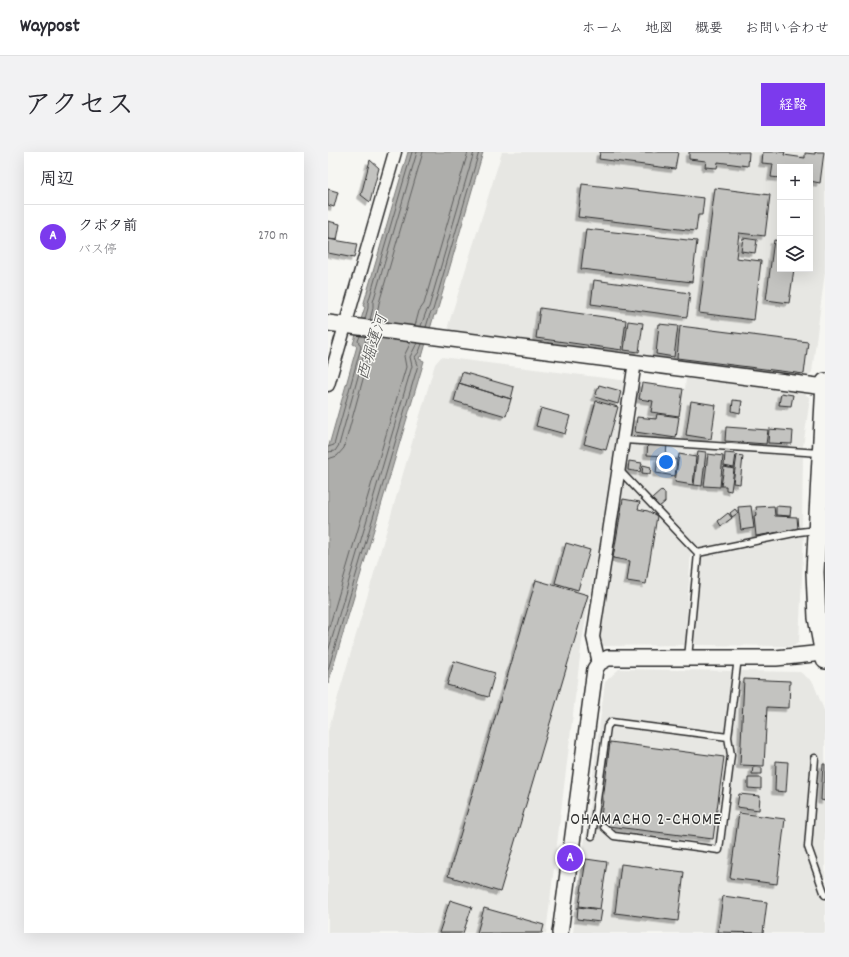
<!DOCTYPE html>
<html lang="ja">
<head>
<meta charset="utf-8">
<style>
  body { margin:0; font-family:Dekko,"Klee One",sans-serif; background:#f2f2f3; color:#2b2b33 }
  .controls { position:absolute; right:12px; top:12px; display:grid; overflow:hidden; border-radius:0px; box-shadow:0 4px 16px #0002 }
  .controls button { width:36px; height:36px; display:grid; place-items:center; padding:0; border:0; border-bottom:1px solid #e1e1e2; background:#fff; color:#2b2b33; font:20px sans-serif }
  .you { position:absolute; left:338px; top:310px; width:14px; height:14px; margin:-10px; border:3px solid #fff; border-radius:50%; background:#1a73e8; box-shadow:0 0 0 6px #1a73e833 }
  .badge { display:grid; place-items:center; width:26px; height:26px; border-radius:50%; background:#7c3aed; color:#fff; font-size:13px; font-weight:700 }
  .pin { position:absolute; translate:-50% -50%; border:2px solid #fff; box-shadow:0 1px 4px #0006 }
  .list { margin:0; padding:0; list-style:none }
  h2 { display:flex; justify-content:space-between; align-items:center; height:52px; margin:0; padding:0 16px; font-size:17px }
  h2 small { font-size:13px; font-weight:400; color:#7c7c81 }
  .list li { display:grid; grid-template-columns:26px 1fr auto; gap:12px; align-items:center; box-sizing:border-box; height:64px; padding:0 16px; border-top:1px solid #e1e1e2 }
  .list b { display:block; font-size:15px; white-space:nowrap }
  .list p { margin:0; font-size:13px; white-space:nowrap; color:#7c7c81 }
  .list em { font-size:13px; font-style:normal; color:#7c7c81 }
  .icon { flex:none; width:22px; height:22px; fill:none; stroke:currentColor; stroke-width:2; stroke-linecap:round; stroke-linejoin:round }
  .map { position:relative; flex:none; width:497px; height:781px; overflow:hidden; border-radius:0px }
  header { display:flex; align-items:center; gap:24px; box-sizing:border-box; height:56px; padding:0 20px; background:#fff; border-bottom:1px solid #e1e1e2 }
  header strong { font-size:19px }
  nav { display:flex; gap:22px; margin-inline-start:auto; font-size:14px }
  .intro { display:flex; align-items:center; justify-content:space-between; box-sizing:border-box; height:96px; padding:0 24px }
  h1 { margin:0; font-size:28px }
  .button { padding:10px 18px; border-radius:0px; background:#7c3aed; color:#fff; font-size:14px; font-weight:700 }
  main { display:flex; gap:24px; padding:0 24px }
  aside { flex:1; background:#fff; border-radius:0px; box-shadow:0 4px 16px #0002 }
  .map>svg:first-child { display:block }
</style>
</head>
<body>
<header>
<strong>Waypost</strong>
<nav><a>ホーム</a><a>地図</a><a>概要</a><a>お問い合わせ</a></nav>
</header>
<div class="intro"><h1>アクセス</h1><a class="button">経路</a></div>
<main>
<aside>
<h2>周辺<small></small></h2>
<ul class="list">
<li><span class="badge">A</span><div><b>クボタ前</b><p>バス停</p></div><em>270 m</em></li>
</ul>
</aside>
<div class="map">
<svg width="497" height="781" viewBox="0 0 497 781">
  <defs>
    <filter id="shadow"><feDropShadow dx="-3.5" dy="3.5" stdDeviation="0" flood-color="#0004"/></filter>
  </defs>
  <rect width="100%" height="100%" fill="#f6f6f2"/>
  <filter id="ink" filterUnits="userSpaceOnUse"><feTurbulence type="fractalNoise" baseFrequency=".025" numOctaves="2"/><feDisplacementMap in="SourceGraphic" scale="8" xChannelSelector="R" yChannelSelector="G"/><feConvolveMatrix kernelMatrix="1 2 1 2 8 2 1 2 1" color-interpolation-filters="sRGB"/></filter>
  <g filter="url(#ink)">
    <!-- built -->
    <path fill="#e7e7e3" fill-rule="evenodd" d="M 174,0 L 497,0 L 497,120 L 484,220 L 479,225 L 122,179 L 120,174 ZM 452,15 L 482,15 L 482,117 L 452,117 Z
      M 113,205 L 300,229 L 254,489 L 218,781 L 0,781 L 0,579 L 107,212 Z
      M 358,225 L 476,241 L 482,246 L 475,295 L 305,286 L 312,230 L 357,237 Z
      M 301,291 L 475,301 L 474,376 L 363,398 L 357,493 L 274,494 L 269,490 Z
      M 472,382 L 476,382 L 471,490 L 466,494 L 366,493 L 371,404 Z
      M 291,517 L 472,520 L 485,530 L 497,561 L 497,781 L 245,781 L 277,530 Z"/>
    <!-- water -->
    <path fill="#aeaeab" stroke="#7a7a78" d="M 80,0 L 155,0 L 108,163 L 106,163 L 94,205 L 92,204 L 91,207 L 96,209 L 0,532 L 0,297 L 29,194 L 25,192 L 37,155 L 35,154 Z"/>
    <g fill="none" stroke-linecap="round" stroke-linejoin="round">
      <!-- shore -->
      <path stroke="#5f5f5e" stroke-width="1" d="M 37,167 L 40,156 L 40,151 L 84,0
        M 42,168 L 45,156 L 45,150 L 89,0
        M 48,169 L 51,151 L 95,0
        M 87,174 L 91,159 L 96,152 L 140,0
        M 93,174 L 98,160 L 101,155 L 146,0
        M 98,175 L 102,162 L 105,158 L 151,0
        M 0,295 L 6,293 L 33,195 L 30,189 L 32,184
        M 0,300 L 7,299 L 11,293 L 38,196 L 37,184
        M 0,307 L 9,304 L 16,296 L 43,198 L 43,185
        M 0,479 L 78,215 L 76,204 L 83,190
        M 0,500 L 84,214 L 82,205 L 89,191
        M 0,518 L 90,213 L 87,205 L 91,200 L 94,192"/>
    </g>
    <!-- building -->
    <path fill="#c3c3c0" stroke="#2b2b2b" filter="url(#shadow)" d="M 272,0 L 350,0 L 347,17 L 271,7 Z
      M 361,0 L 421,0 L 420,14 L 390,10 L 389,16 L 377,15 L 378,9 L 361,7 Z
      M 435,0 L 457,0 L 456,3 L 477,6 L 477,1 L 487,2 L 487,0 L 496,0 L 492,31 L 482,29 L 482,15 L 452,15 L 452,26 L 443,25 L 445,12 L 434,11 Z
      M 42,8 L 51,16 L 42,50 L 33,43 Z
      M 254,32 L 376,46 L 374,63 L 370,63 L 368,79 L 250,65 Z
      M 387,36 L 442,43 L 437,84 L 411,81 L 408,106 L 433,109 L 426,168 L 371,161 Z
      M 0,37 L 10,40 L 6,55 L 0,53 Z
      M 0,69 L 12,72 L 9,88 L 0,87 Z
      M 258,77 L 369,89 L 364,130 L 253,117 Z
      M 415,86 L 429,88 L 427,101 L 413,99 Z
      M 0,87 L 29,92 L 26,106 L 0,101 Z
      M 446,88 L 452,89 L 452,117 L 466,117 L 461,151 L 438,148 Z
      M 266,128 L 362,141 L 359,165 L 263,152 Z
      M 212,156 L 298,168 L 294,198 L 208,186 Z
      M 300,169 L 315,171 L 311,200 L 296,198 Z
      M 331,172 L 350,174 L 346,205 L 328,202 Z
      M 352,174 L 480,190 L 476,222 L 349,206 Z
      M 134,220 L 186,235 L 183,247 L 131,231 Z
      M 131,231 L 183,247 L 178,264 L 126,249 Z
      M 314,231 L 355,237 L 351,264 L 323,260 L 325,249 L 311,247 Z
      M 271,233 L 293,239 L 290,252 L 267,245 Z
      M 453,241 L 465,243 L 463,254 L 451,253 Z
      M 405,248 L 414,249 L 412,261 L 404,259 Z
      M 268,249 L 290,255 L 278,298 L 256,292 Z
      M 363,249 L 388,253 L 383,287 L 358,283 Z
      M 213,256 L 242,264 L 237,282 L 208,274 Z
      M 329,262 L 351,265 L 348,286 L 307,280 L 309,265 L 328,267 Z
      M 398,275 L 440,278 L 438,292 L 397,289 Z
      M 441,277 L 465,279 L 464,292 L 440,291 Z
      M 320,291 L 339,292 L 338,304 L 319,303 Z
      M 370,299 L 378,300 L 374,334 L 366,333 Z
      M 397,301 L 408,302 L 406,316 L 396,314 Z
      M 351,302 L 368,305 L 365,333 L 347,330 Z
      M 380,302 L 395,304 L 392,335 L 376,334 Z
      M 409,303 L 415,304 L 412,332 L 405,331 Z
      M 330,305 L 349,308 L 347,324 L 328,321 Z
      M 301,309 L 314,311 L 312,320 L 300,318 Z
      M 315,313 L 323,315 L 322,322 L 314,321 Z
      M 396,315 L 406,317 L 403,339 L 398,338 L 398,334 L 393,334 Z
      M 334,338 L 337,341 L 337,350 L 331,355 L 324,347 Z
      M 295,347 L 312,350 L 310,357 L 320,359 L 329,364 L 318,432 L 299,429 L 302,409 L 285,406 Z
      M 423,354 L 426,376 L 413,378 L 410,355 Z
      M 446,354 L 447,364 L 469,365 L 470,377 L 428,384 L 426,364 L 429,363 L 428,355 Z
      M 448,354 L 463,355 L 462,364 L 448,363 Z
      M 407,357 L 410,361 L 404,365 L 402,361 Z
      M 400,361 L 404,366 L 393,374 L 390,369 Z
      M 238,391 L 262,398 L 250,438 L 227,431 Z
      M 208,428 L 260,443 L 172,740 L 120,724 Z
      M 126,509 L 167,521 L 160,545 L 119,533 Z
      M 416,527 L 462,529 L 461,556 L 439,555 L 436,614 L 412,613 Z
      M 282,590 L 396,605 L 385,687 L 272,673 Z
      M 448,609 L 460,610 L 458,640 L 447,639 Z
      M 495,612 L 497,612 L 497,649 L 493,648 Z
      M 425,615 L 434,616 L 434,622 L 424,622 Z
      M 420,626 L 433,626 L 433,637 L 420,636 Z
      M 411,642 L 432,644 L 431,658 L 409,655 Z
      M 411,661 L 457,667 L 449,732 L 402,726 Z
      M 258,707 L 279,710 L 272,757 L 251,754 Z
      M 293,712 L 356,720 L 350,769 L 287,761 Z
      M 395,744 L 439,750 L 435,781 L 390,780 Z
      M 122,748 L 144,755 L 135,781 L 111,781 Z
      M 250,755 L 274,758 L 272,770 L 249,767 Z
      M 156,756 L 216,773 L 214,781 L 149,781 Z"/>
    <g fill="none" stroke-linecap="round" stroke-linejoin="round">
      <!-- service casing -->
      <g stroke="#2b2b2b" stroke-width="9">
        <path id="service" d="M 297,288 L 492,301
          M 291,318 L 370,401 L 360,506
          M 370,401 L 471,380 L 488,378
          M 487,606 L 480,695 L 497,743
          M 276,675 L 286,684 L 391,698 L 403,603 L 400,585 L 410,506
          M 264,684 L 279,575 L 283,570 L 400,585"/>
      </g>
      <!-- minor casing -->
      <g stroke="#2b2b2b" stroke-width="15">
        <path id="minor" d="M 0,233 L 67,0
          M 271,511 L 265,485 L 307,210"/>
      </g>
      <!-- tertiary casing -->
      <g stroke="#2b2b2b" stroke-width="18">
        <path id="tertiary" d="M 0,171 L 497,235
          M 232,781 L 267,517 L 271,511 L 280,506 L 448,506 L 495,501"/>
      </g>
      <!-- secondary casing -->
      <g stroke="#2b2b2b" stroke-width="20">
        <path id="secondary" d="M 497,230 L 487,420 L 489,466 L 497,508"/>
      </g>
      <!-- service -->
      <use href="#service" stroke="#f6f6f2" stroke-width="6"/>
      <!-- minor -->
      <use href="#minor" stroke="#f6f6f2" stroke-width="12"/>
      <!-- tertiary -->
      <use href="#tertiary" stroke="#f6f6f2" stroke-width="15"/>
      <!-- secondary -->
      <use href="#secondary" stroke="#f6f6f2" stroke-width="17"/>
    </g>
  </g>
  <g text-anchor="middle" stroke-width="3" stroke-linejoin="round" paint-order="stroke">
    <!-- water labels -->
    <g font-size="17" font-style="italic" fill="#525251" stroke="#f6f6f2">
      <text transform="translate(43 195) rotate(-73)" y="6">西堀運河</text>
    </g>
    <!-- neighbourhood labels -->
    <g font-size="17" letter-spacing="1" fill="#2b2b2b" stroke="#f6f6f2">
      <text x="318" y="672">OHAMACHO 2-CHOME</text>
    </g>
  </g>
</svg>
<div class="controls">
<button>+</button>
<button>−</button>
<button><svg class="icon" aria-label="layers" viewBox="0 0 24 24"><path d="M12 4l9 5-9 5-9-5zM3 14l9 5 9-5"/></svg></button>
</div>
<div class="you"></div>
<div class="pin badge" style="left:242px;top:706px">A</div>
</div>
</main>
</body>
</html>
